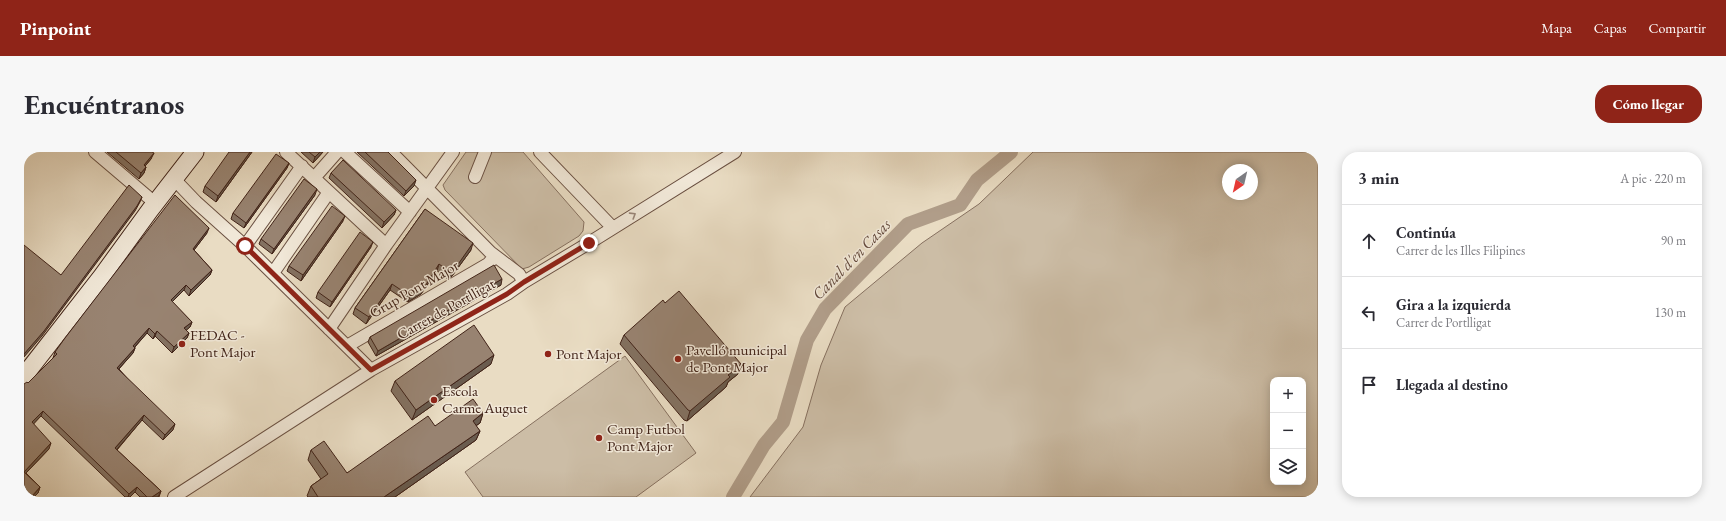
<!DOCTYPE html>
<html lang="es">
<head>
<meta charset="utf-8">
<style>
  body { margin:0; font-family:"EB Garamond",serif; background:#f7f7f7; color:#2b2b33 }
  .controls { position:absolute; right:12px; bottom:12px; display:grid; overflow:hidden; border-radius:8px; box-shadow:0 2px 10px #0003 }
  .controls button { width:36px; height:36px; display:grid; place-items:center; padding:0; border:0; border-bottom:1px solid #e1e1e2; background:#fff; color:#2b2b33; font:20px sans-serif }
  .compass { position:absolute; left:1198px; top:12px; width:36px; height:36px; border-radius:50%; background:#fff; box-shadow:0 2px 10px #0003; rotate:214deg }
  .stop { position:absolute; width:12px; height:12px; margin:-9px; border:3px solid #8f2418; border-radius:50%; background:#fff }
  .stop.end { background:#8f2418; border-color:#fff; box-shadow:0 1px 4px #0008 }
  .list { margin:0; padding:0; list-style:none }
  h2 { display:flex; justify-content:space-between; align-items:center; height:52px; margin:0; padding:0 16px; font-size:17px }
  h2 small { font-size:13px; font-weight:400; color:#7c7c81 }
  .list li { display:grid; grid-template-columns:26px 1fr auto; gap:12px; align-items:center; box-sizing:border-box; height:72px; padding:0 16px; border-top:1px solid #e1e1e2 }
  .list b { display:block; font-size:15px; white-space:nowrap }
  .list p { margin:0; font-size:13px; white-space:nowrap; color:#7c7c81 }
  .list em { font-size:13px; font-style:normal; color:#7c7c81 }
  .icon { flex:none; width:22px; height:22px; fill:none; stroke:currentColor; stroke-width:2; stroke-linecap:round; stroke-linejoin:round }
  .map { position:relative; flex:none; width:1294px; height:345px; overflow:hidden; border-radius:16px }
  header { display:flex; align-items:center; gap:24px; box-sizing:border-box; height:56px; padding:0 20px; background:#8f2418; color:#fff }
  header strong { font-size:19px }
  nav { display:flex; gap:22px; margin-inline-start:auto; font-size:14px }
  .intro { display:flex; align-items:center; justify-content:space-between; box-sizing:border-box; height:96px; padding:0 24px }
  h1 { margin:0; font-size:28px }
  .button { padding:10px 18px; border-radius:16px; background:#8f2418; color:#fff; font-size:14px; font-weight:700 }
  main { display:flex; gap:24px; padding:0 24px }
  aside { flex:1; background:#fff; border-radius:16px; box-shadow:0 2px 10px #0003 }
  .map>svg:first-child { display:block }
</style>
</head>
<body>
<header>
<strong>Pinpoint</strong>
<nav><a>Mapa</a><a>Capas</a><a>Compartir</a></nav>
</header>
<div class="intro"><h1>Encuéntranos</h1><a class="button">Cómo llegar</a></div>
<main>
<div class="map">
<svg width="1294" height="345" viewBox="0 0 1294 345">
  <rect width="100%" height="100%" fill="#e9dcc3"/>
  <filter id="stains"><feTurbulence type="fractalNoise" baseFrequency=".005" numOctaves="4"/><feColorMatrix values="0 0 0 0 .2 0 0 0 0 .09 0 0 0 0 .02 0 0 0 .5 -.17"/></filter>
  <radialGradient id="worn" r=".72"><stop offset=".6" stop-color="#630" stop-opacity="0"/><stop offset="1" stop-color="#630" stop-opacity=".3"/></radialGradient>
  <!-- green -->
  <path fill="#ccbda6" stroke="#86705f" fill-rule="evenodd" d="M 442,0 L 499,0 L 560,70 L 559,79 L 555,84 L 505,115 L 498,117 L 421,38 L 419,33 Z
    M 1009,0 L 1294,0 L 1294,345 L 726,345 L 779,275 L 797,213 L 821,155 L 898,91 L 955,52 ZM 1204,18 L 1228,18 L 1228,42 L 1204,42 ZM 1249,228 L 1279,228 L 1279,330 L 1249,330 Z
    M 601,204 L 672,301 L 612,345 L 459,345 L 441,320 Z"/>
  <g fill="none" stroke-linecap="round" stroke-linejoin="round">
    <!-- canal -->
    <path stroke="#b09d89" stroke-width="14" d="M 709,345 L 740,293 L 759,270 L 783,188 L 801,157 L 884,72 L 936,53 L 953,28 L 987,0"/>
    <!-- street casing -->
    <g stroke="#6b5143" stroke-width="14">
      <path id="street" d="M 71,0 L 131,51
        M 262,0 L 362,93
        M 321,0 L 386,60
        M 367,0 L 466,100 L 495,122 L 500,130
        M 516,0 L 589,76
        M 451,25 L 461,0
        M 290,26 L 313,0
        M 150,27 L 172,50 L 221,94 L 347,218
        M 221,94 L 278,14
        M 249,121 L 305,40
        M 305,177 L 362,93 L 429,0
        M 323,194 L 464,112 L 471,104
        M 150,345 L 347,218 L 483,142 L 500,130 L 565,91 L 711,0"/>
    </g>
    <!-- secondary casing -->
    <g stroke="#412318" stroke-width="19">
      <path id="secondary" d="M 0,224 L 78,124 L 126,58 L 171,0"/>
    </g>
    <!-- street -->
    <use href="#street" stroke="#f1e8d8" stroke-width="12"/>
    <!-- secondary -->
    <use href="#secondary" stroke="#f1e8d8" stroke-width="17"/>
  </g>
  <!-- wall -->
  <path fill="#837161" stroke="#412318" d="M 83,0 L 128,0 L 127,7 L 121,14 L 122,15 L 120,21 L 115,27 Z
    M 228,0 L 192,50 L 179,40 L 181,34 Z
    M 277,0 L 299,0 L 289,11 Z
    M 333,0 L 364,0 L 390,34 L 380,44 Z
    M 265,11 L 263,16 L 220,76 L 207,67 L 209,61 Z
    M 307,21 L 372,58 L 370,63 L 358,76 L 305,26 Z
    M 291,43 L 248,102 L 235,92 L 237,87 Z
    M 401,57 L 447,98 L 428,124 L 424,127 L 413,119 L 397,142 L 384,150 L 366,138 L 342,172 L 329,162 L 331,156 Z
    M 319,69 L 277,129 L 263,119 L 265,114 Z
    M 183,81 L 170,98 L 188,118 L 186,123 L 165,144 L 160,138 L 148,150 L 168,170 L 166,175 L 162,178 L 165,181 L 163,186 L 148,201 L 131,184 L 129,187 L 123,181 L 111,195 L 111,196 L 109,201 L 95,217 L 149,278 L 139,288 L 118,268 L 93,298 L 137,339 L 135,345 L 116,345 L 111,340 L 106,345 L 101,345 L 17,264 L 9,272 L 25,297 L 2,321 L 16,335 L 14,341 L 10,345 L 0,345 L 4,231 L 29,206 L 31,200 Z
    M 347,95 L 306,155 L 292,146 L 294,140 Z
    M 477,133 L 352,204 L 344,190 L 346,185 Z
    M 600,183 L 714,222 L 704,230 L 702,235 L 663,269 L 660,268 L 596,192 Z
    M 467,212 L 388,268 L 367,239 L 371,229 Z
    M 459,261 L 456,271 L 452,274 L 456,279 L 452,288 L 371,345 L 284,345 L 283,344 L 287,334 L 297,327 L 284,308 L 287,298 L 323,321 L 411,274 Z"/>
  <!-- shaded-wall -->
  <path fill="#6a5c4f" stroke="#412318" d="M 226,0 L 228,0 L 192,50 L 194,44 Z
    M 296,0 L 299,0 L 289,11 L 291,5 Z
    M 130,1 L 127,7 L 117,19 L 120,13 Z
    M 265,11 L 263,16 L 220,76 L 222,71 Z
    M 122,15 L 120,21 L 115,27 L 117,21 Z
    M 392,28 L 390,34 L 380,44 L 382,39 Z
    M 293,37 L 291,43 L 248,102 L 250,97 Z
    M 118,45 L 116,50 L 111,59 L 18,184 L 0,205 L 0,202 Z
    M 372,58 L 370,63 L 358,76 L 360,70 Z
    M 321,64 L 319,69 L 277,129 L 279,123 Z
    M 185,76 L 183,81 L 167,102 L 169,97 Z
    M 349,90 L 347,95 L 306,155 L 308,150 Z
    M 449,91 L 447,98 L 428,124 L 424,127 L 426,120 Z
    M 415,112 L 413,119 L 397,142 L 384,150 L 386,144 Z
    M 188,118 L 186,123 L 165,144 L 167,138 Z
    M 478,127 L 477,133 L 352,204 L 354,199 Z
    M 368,132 L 366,138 L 342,172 L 345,165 Z
    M 162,133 L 160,138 L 145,153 L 147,148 Z
    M 168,170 L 166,175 L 158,182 L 160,176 Z
    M 125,176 L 123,181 L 107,199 L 109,194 Z
    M 133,179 L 131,184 L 129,187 L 131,182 Z
    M 165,181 L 163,186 L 148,201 L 150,195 Z
    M 111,196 L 109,201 L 91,221 L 93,216 Z
    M 470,203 L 467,212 L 388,268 L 392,258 Z
    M 717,212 L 714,222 L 704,230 L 702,235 L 663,269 L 666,259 L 704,223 Z
    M 19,259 L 17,264 L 6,276 L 8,270 Z
    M 459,261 L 456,271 L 445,278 L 449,269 Z
    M 120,263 L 118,268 L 89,302 L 91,296 Z
    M 151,272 L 149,278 L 139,288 L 141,283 Z
    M 456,279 L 452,288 L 371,345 L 360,345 Z
    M 27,291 L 25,297 L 0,323 L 0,320 Z
    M 16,335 L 14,341 L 10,345 L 8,345 Z
    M 113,335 L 111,340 L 106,345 L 104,345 L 105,342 Z
    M 137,339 L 134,345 L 128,345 Z"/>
  <!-- building -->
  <path fill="#988371" stroke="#412318" d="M 92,0 L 128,0 L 130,1 L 120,13 L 122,15 L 117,21 Z
    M 205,0 L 226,0 L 194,44 L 181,34 Z
    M 285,0 L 296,0 L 291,5 Z
    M 341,0 L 364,0 L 392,28 L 382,39 Z
    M 252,2 L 265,11 L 222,71 L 209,61 Z
    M 319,8 L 372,58 L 360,70 L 307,21 Z
    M 280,27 L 293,37 L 250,97 L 237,87 Z
    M 105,33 L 118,45 L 113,54 L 20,179 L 0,202 L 0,93 L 37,123 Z
    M 151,43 L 185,76 L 169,97 L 188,118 L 167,138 L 162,133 L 147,148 L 168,170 L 160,176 L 165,181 L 150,195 L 133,179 L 131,182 L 125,176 L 109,194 L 111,196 L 93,216 L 151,272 L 141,283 L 120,263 L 91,296 L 137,339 L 128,345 L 123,345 L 113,335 L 105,342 L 19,259 L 8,270 L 27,291 L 0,320 L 16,335 L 8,344 L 9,345 L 0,345 L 0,232 L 3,230 L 4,231 L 33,202 L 31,200 L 41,186 Z
    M 308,54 L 321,64 L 279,123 L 265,114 Z
    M 401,57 L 449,91 L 430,118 L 426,120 L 415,112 L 400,136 L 386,144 L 368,132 L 345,165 L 331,156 Z
    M 336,80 L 349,90 L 308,150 L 294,140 Z
    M 470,113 L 478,127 L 354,199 L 346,185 Z
    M 655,139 L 717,212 L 704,223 L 706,225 L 666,259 L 664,258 L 600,183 L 639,148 L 641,151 Z
    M 450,173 L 470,203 L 392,258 L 371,229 Z
    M 449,247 L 459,261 L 449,269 L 456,279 L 360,345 L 294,345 L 287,334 L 304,322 L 287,298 L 300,289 L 323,321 L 404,264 L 411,274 Z"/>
  <!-- one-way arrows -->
  <defs><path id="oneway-chevron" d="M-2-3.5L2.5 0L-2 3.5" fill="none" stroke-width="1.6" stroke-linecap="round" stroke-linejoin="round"/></defs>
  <use stroke="#998678" href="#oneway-chevron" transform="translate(609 63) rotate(-32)"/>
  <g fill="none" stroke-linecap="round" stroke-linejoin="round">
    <!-- route -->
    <path stroke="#8f2418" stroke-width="5" d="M 221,94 L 347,218 L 483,142 L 500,130 L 565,91"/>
  </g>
  <!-- markers -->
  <g fill="#8f2418" stroke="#f1e8d8" stroke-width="1.5">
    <circle cx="158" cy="192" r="4"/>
    <circle cx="524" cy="202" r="4"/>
    <circle cx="654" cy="207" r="4"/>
    <circle cx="410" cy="248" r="4"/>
    <circle cx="575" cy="286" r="4"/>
  </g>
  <g text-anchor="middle" stroke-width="3" stroke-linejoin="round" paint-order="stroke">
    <!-- street labels -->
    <g font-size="15" fill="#412318" stroke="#f1e8d8">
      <text transform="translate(390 137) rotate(-30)" y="5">Grup Pont Major</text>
      <text transform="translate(422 157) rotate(-29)" y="5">Carrer de Portlligat</text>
    </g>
    <!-- poi labels -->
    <g font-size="15" fill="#412318" stroke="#f1e8d8" text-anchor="start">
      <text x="166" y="188">FEDAC -<tspan x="166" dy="17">Pont Major</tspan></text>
      <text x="662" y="203">Pavelló municipal<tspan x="662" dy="17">de Pont Major</tspan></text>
      <text x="532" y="207">Pont Major</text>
      <text x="418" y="244">Escola<tspan x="418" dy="17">Carme Auguet</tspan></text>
      <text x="583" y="282">Camp Futbol<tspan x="583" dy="17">Pont Major</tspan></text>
    </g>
    <!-- water labels -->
    <g font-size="16" font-style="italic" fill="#62483a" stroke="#f1e8d8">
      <text transform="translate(827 107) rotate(-46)" y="6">Canal d'en Casas</text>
    </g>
  </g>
  <rect width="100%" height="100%" filter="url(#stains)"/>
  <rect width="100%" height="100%" fill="url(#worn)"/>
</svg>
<div class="controls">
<button>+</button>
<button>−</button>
<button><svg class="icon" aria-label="layers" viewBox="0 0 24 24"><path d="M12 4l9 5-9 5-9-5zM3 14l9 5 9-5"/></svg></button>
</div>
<svg class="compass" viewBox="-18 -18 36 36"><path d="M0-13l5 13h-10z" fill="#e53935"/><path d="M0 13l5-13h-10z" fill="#7c7c81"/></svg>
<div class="stop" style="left:221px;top:94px"></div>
<div class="stop end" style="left:565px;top:91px"></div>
</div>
<aside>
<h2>3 min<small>A pie · 220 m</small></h2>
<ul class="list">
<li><svg class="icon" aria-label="ahead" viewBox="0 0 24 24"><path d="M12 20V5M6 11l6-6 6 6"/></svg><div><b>Continúa</b><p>Carrer de les Illes Filipines</p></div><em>90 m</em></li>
<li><svg class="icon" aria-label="left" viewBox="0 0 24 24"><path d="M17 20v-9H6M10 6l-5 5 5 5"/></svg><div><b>Gira a la izquierda</b><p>Carrer de Portlligat</p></div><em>130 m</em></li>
<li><svg class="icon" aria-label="arrive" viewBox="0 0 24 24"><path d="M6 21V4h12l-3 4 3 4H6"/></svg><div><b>Llegada al destino</b></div></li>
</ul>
</aside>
</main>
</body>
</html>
